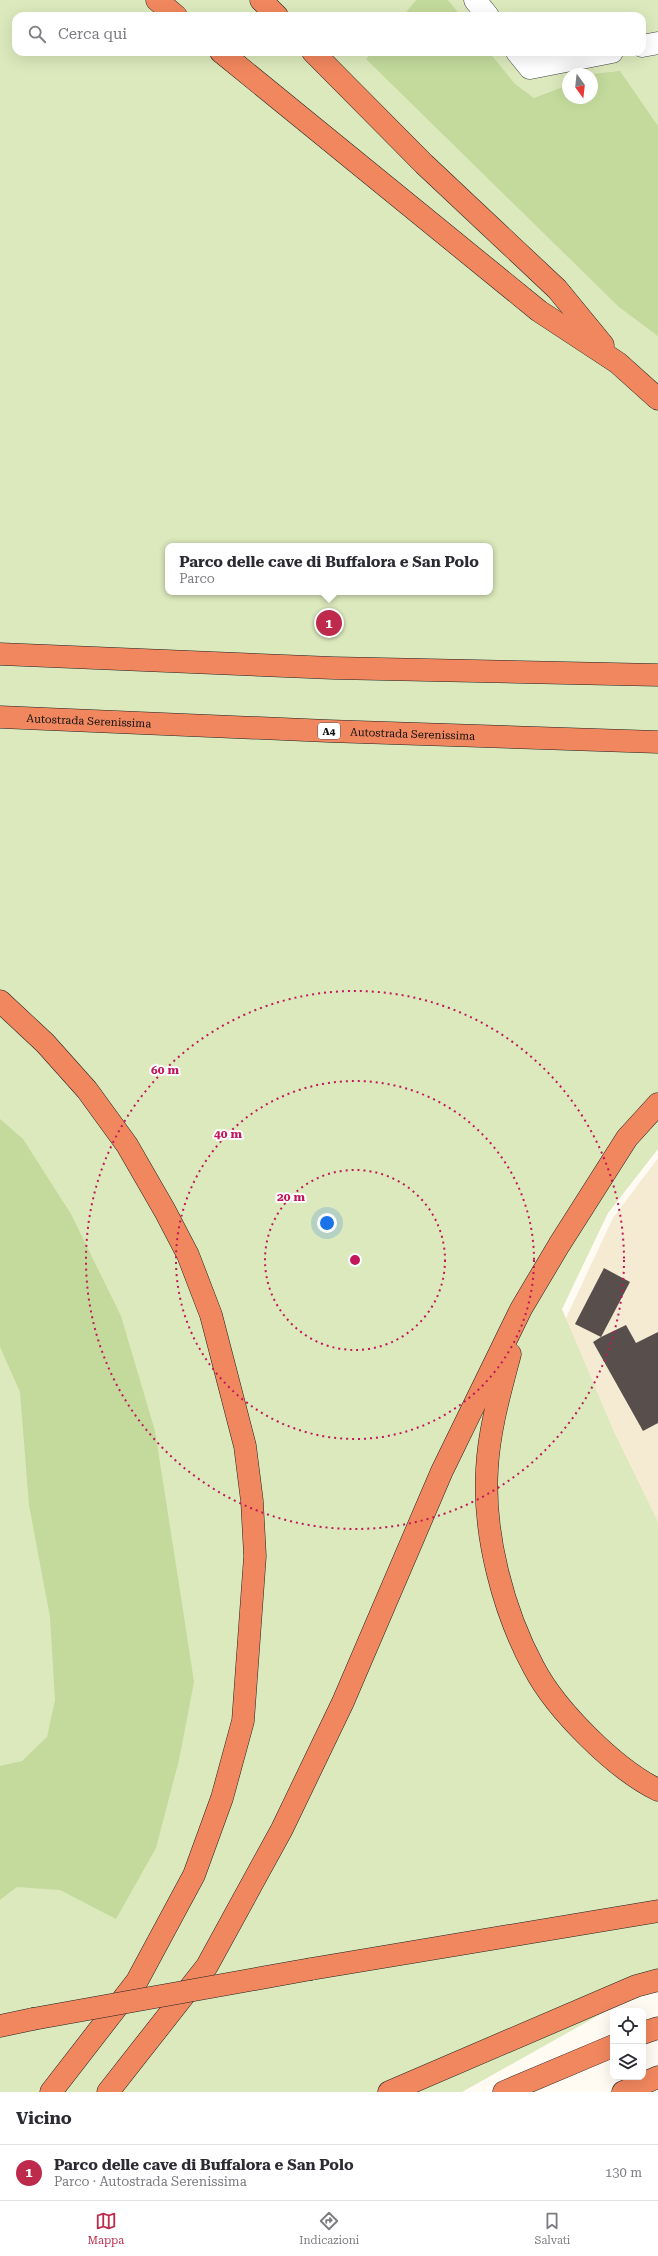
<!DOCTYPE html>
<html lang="it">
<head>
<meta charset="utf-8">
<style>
  body { margin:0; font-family:"Roboto Serif",serif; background:#f2f2f3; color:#2b2b33 }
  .controls { position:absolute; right:12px; bottom:12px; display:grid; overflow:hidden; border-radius:8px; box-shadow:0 4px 16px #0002 }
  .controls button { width:36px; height:36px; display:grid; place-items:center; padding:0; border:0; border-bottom:1px solid #e1e1e2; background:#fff; color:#2b2b33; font:20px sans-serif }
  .compass { position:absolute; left:562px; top:68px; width:36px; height:36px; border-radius:50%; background:#fff; box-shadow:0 4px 16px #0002; rotate:165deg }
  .you { position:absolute; left:327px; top:1223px; width:14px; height:14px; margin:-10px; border:3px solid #fff; border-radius:50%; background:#1a73e8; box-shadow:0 0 0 6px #1a73e833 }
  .badge { display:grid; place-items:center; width:26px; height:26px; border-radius:50%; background:#bd2a4c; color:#fff; font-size:13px; font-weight:700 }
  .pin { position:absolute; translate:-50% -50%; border:2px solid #fff; box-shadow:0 1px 4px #0006 }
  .popup { position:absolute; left:165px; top:543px; width:328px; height:52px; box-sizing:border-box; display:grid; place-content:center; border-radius:8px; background:#fff; filter:drop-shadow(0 1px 3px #0005); font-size:13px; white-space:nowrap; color:#7c7c81 }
  .popup b { font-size:15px; color:#2b2b33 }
  .popup::after { content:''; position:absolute; left:50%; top:100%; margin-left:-8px; border:8px solid transparent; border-top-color:#fff }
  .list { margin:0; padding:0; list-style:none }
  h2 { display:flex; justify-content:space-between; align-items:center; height:52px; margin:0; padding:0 16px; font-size:17px }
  h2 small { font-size:13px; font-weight:400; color:#7c7c81 }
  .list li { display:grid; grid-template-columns:26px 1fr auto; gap:12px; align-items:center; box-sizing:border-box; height:56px; padding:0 16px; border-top:1px solid #e1e1e2 }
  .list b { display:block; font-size:15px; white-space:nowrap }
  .list p { margin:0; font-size:13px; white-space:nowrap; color:#7c7c81 }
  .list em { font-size:13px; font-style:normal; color:#7c7c81 }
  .icon { flex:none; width:22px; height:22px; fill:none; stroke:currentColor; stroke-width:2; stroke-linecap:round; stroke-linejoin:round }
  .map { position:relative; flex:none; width:658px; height:2092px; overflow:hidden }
  .search { position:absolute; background:#fff; box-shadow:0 4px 16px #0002; left:12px; right:12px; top:12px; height:44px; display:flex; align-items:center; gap:10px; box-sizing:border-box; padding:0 14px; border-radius:12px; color:#7c7c81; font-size:15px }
  .sheet { height:108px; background:#fff }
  nav { display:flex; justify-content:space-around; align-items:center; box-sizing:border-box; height:56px; border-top:1px solid #e1e1e2; background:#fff; font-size:11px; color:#7c7c81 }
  nav a { display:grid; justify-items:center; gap:2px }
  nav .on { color:#bd2a4c }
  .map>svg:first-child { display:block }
</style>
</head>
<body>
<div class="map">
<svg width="658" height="2092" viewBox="0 0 658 2092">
  <rect width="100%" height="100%" fill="#fffaf2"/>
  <!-- farmland -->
  <path fill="#f5ebd3" d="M 658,1158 L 658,1738 L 542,1401 L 566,1318 L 613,1218 Z"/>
  <!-- green -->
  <path fill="#dce9bc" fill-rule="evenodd" d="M 0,0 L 658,0 L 658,1149 L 608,1213 L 562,1309 L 614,1432 L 658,1522 L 658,1982 L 462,2092 L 0,2092 ZM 16,16 L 642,16 L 642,52 L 16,52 ZM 568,74 L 592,74 L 592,98 L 568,98 ZM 168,546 L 490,546 L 490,592 L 168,592 Z"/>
  <!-- forest -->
  <path fill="#c3da9c" d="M 416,0 L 448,0 L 461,16 L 403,16 Z
    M 372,52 L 489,52 L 515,84 L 534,98 L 568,85 L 568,98 L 592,98 L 592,74 L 620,71 L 658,126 L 658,336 L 619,307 L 366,59 Z
    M 0,1119 L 23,1139 L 71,1214 L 121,1316 L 155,1431 L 181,1597 L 194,1682 L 179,1760 L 156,1848 L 116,1919 L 60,1890 L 17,1887 L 0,1900 L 0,1766 L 22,1761 L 47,1737 L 55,1700 L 50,1617 L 29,1505 L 20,1392 L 0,1347 Z"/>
  <!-- building -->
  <path fill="#584e4c" d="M 604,1268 L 630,1282 L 601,1337 L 626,1325 L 636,1343 L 658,1332 L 658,1423 L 643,1431 L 593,1342 L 601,1337 L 575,1324 Z"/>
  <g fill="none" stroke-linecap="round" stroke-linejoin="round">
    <!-- minor casing -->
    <g stroke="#434343" stroke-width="23">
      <path id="minor" d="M 475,0 L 488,16
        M 642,46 L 658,43
        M 517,52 L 530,68 L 612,52"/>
    </g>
    <!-- motorway casing -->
    <g stroke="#212121" stroke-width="23">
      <g id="motorway">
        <path d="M 157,0 L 176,16"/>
        <path d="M 261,0 L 277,16"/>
        <path d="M 221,52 L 539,311 L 618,363 L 658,399"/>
        <path d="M 313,52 L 424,164 L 557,289 L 603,345"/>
        <path d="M 0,654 L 333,668 L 658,675"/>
        <path id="s1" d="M 0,717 L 328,731 L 658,742"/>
        <path d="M 0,1001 L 45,1043 L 87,1090 L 127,1145 L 165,1211 L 188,1255 L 211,1315 L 245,1446 L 252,1501 L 255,1556 L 243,1721 L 222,1798 L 194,1875 L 137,1981 L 51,2092"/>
        <path d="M 510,1354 C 500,1392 489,1430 487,1469 C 483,1534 503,1611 534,1668 C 556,1710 615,1769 658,1790"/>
        <path d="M 311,1969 L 658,1911"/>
        <path d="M 0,2026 L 33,2019"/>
        <path d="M 643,2033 L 658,2028"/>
        <path d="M 108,2092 L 207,1966 L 282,1829 L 343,1702 L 442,1471 L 521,1309 L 559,1245 L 627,1138 L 658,1104"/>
        <path d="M 389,2092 L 636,1986 L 658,1980"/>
        <path d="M 504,2092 L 613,2046"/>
        <path d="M 623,2092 L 658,2077"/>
      </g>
    </g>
    <!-- minor -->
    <use href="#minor" stroke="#fff" stroke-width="22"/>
    <!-- motorway -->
    <use href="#motorway" stroke="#f1875e" stroke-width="22"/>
    <!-- motorway-bridge casing -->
    <g stroke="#212121" stroke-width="23" stroke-linecap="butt">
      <path id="motorway-bridge" d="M 33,2019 L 311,1969"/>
    </g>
    <!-- motorway-bridge -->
    <use href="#motorway-bridge" stroke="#f1875e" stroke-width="22"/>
  </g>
  <!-- distance rings -->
  <g fill="none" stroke="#c2185b" stroke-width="2" stroke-dasharray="2 4">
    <circle cx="355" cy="1260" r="90"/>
    <circle cx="355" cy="1260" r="179"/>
    <circle cx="355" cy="1260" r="269"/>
  </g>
  <g text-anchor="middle" stroke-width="4" stroke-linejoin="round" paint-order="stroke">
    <!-- shield labels -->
    <rect fill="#fff" stroke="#585858" stroke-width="1" x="318" y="723" width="22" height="16" rx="3"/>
    <g font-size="10" font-weight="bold" fill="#101010">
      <text x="329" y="735">A4</text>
    </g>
    <!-- street labels -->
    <g font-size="11" fill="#101010" stroke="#fff">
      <text dy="4" stroke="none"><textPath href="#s1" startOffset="89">Autostrada Serenissima</textPath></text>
      <text dy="4" stroke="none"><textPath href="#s1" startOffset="413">Autostrada Serenissima</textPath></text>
    </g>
  </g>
  <circle cx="355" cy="1260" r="6" fill="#c2185b" stroke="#fff" stroke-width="2"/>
  <g font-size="12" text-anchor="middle" font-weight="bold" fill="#c2185b" stroke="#fff" stroke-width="4" stroke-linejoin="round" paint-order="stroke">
    <text x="165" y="1074">60 m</text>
    <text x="228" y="1138">40 m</text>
    <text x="291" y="1201">20 m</text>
  </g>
</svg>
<div class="controls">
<button><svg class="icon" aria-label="locate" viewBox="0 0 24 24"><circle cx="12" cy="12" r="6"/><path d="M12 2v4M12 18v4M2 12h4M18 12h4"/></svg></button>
<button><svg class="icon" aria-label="layers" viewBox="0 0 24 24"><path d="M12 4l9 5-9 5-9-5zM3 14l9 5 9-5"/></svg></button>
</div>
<svg class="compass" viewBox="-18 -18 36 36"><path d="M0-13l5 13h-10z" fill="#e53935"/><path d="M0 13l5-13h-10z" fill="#7c7c81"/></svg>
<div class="you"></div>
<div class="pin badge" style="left:329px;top:623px">1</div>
<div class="popup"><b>Parco delle cave di Buffalora e San Polo</b>Parco</div>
<div class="search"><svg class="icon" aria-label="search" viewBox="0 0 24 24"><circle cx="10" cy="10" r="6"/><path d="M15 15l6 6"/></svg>Cerca qui</div>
</div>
<section class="sheet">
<h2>Vicino<small></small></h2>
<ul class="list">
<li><span class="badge">1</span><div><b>Parco delle cave di Buffalora e San Polo</b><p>Parco · Autostrada Serenissima</p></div><em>130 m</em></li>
</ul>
</section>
<nav>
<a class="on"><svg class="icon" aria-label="map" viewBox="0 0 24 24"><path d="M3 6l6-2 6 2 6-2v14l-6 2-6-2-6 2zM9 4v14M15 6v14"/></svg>Mappa</a>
<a><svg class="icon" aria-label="directions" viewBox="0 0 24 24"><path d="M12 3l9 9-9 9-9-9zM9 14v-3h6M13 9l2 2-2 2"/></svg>Indicazioni</a>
<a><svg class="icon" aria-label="saved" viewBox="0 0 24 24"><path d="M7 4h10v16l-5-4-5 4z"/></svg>Salvati</a>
</nav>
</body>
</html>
